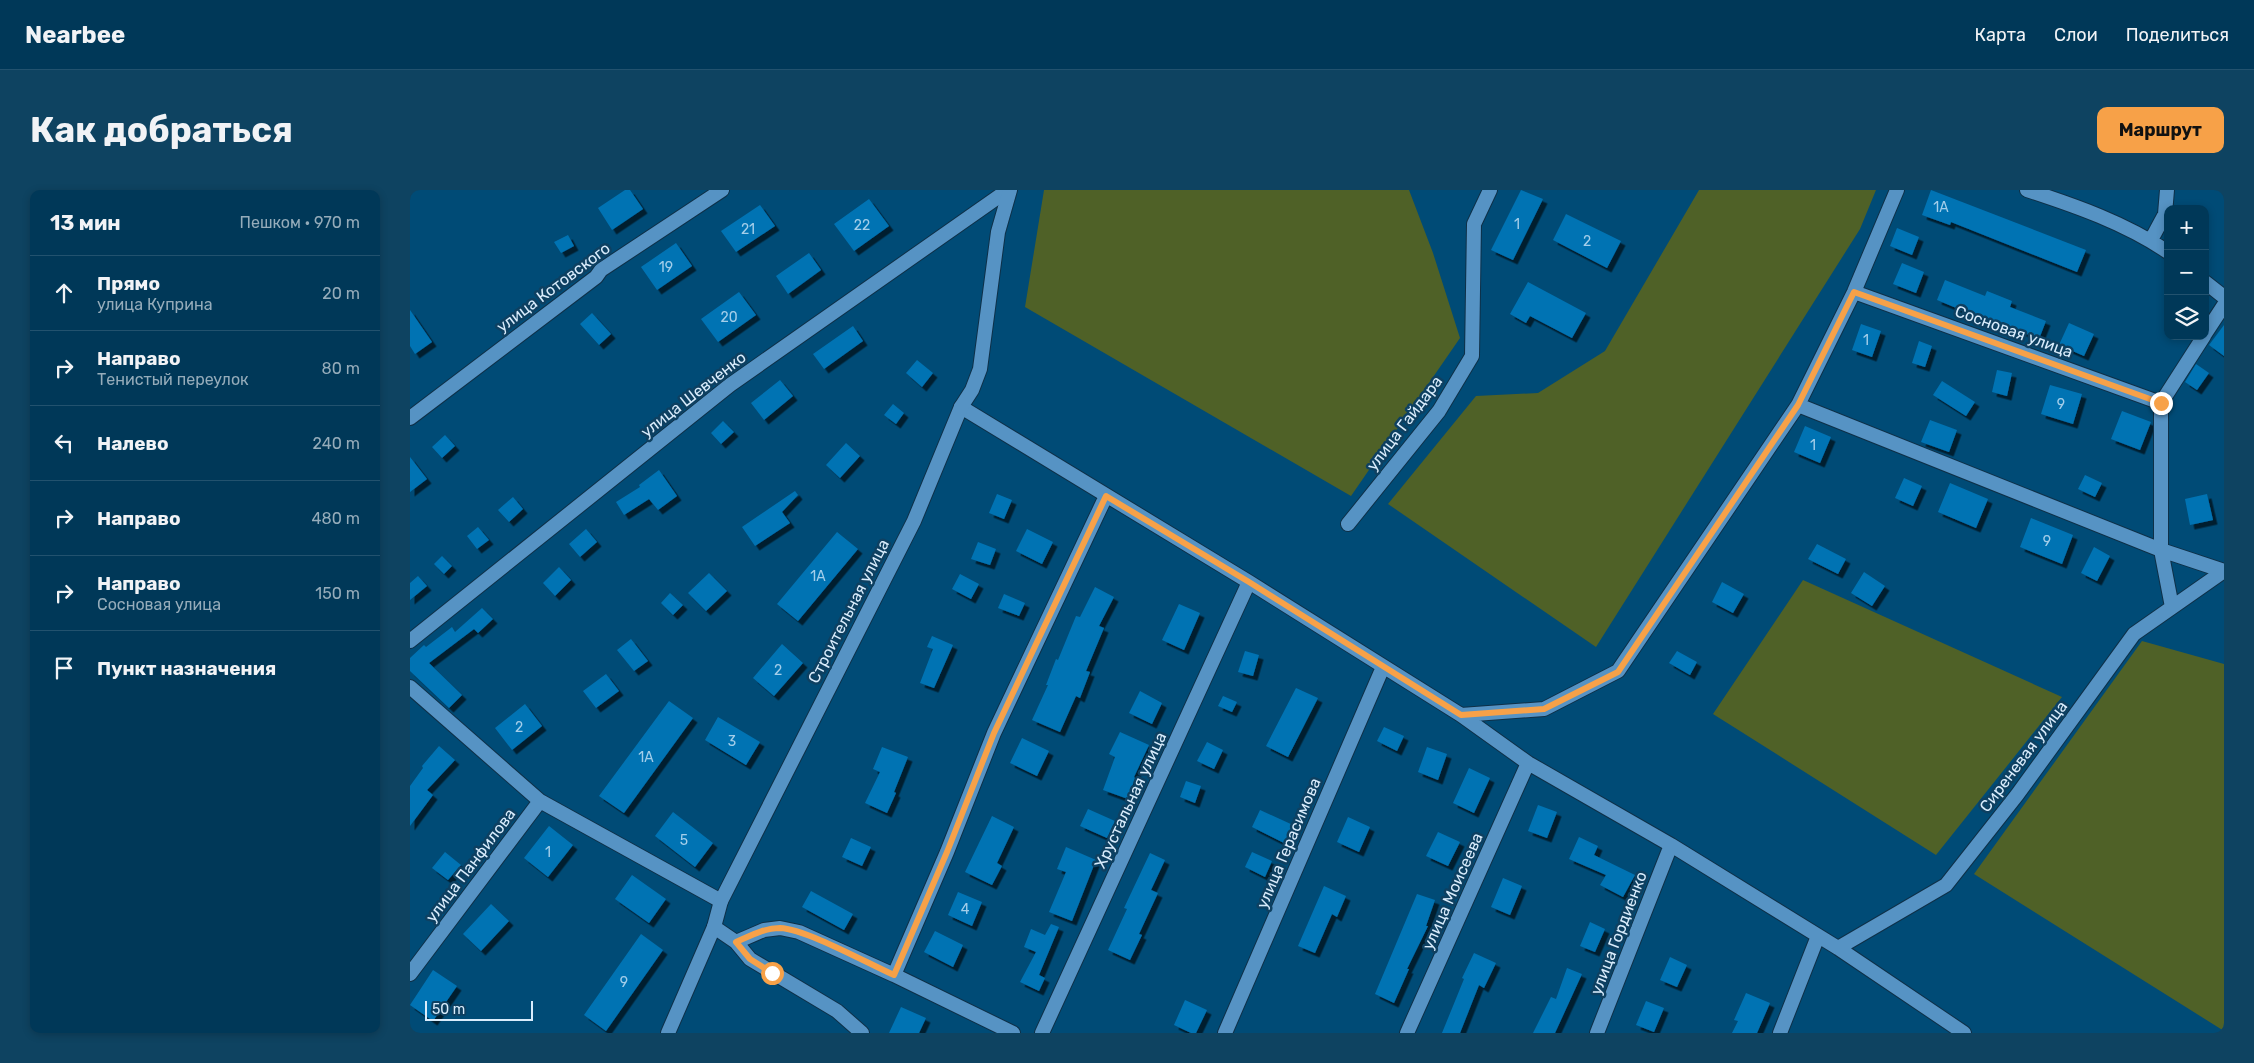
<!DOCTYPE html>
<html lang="ru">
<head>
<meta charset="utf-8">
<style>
  body { margin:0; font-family:Rubik,sans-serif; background:#0e4361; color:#f1f3f6 }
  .controls { position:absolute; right:15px; top:15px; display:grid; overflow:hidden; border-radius:10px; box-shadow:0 2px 8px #0003 }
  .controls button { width:45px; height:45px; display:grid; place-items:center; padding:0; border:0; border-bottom:1px solid #22526e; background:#003858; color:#f1f3f6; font:25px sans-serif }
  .scale { position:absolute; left:15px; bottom:12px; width:108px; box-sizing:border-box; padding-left:5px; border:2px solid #d9ecfc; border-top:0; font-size:14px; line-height:18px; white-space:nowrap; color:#d9ecfc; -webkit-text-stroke:4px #0e4061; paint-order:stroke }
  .stop { position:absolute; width:15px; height:15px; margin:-11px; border:4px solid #f7a148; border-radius:50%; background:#fff }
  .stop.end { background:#f7a148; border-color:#fff; box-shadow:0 1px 5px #0008 }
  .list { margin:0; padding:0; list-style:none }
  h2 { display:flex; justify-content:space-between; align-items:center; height:65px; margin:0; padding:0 20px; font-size:21px }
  h2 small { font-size:16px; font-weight:400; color:#95acba }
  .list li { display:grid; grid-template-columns:32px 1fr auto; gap:15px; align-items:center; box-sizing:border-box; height:75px; padding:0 20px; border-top:1px solid #22526e }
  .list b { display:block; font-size:19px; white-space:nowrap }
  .list p { margin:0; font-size:16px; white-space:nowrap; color:#95acba }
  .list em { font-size:16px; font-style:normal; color:#95acba }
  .icon { flex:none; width:28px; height:28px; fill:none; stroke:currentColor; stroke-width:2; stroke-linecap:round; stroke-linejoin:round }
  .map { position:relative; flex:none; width:1814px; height:843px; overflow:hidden; border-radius:10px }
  header { display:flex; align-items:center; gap:30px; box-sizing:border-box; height:70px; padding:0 25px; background:#003858; border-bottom:1px solid #22526e }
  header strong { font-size:24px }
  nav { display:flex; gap:28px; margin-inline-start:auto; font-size:18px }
  .intro { display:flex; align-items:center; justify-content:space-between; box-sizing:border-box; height:120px; padding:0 30px }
  h1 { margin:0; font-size:35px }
  .button { padding:12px 22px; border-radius:10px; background:#f7a148; color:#111; font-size:18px; font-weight:700 }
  main { display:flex; gap:30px; padding:0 30px }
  aside { flex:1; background:#003858; border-radius:10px; box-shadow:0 2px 8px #0003 }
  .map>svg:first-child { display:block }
</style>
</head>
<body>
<header>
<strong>Nearbee</strong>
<nav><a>Карта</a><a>Слои</a><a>Поделиться</a></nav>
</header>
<div class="intro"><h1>Как добраться</h1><a class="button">Маршрут</a></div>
<main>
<aside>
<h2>13 мин<small>Пешком · 970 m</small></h2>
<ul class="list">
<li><svg class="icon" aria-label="ahead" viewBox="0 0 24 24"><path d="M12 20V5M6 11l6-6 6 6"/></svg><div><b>Прямо</b><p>улица Куприна</p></div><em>20 m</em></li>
<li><svg class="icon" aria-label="right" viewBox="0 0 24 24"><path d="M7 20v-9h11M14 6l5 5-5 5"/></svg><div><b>Направо</b><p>Тенистый переулок</p></div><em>80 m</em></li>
<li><svg class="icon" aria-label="left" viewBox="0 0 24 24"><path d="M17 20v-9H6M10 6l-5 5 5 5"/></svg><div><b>Налево</b></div><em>240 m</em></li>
<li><svg class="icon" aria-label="right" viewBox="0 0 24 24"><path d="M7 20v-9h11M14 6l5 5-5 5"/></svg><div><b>Направо</b></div><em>480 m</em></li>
<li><svg class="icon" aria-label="right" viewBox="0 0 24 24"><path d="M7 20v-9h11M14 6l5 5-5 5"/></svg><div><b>Направо</b><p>Сосновая улица</p></div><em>150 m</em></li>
<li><svg class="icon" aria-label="arrive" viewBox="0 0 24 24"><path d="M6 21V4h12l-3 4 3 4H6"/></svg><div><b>Пункт назначения</b></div></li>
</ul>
</aside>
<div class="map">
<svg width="1814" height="843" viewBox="0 0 1814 843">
  <defs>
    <filter id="shadow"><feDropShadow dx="4.5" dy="4.5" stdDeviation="0" flood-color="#0009"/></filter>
  </defs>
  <rect width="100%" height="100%" fill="#004b76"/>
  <!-- green -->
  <path fill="#4f6127" d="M 634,0 L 999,0 L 1023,63 L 1050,148 L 941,306 L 615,117 Z
    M 1289,0 L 1466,0 L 1450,39 L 1186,457 L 978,314 L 1066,206 L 1128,203 L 1195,161 Z
    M 1393,390 L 1652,507 L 1526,665 L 1303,524 Z
    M 1732,451 L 1814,474 L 1814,841 L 1564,684 Z"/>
  <!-- building -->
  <path fill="#0073b3" filter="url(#shadow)" d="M 215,0 L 220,0 L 233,19 L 202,40 L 188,18 Z
    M 1111,0 L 1133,9 L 1103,70 L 1081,60 Z
    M 1521,0 L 1676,60 L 1667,82 L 1541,32 L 1540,35 L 1512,25 Z
    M 459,9 L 479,36 L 444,61 L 424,34 Z
    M 350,15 L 365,36 L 326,62 L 311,41 Z
    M 1156,24 L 1211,51 L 1197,78 L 1143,50 Z
    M 1487,38 L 1509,47 L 1502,65 L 1480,56 Z
    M 158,45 L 164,56 L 151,63 L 144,52 Z
    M 266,53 L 282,76 L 247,100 L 231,77 Z
    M 399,63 L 411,80 L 378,104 L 366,86 Z
    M 1492,73 L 1514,82 L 1506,103 L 1483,94 Z
    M 1535,90 L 1575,106 L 1577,101 L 1602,111 L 1600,117 L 1636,131 L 1629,149 L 1593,134 L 1592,137 L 1527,110 Z
    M 1118,92 L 1176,123 L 1162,148 L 1120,126 L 1116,133 L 1100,124 Z
    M 329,102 L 346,125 L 308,152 L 291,129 Z
    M 0,120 L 22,152 L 5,164 L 0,156 Z
    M 182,123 L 201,144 L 189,155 L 170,134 Z
    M 1659,133 L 1684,144 L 1674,166 L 1649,155 Z
    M 1451,134 L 1471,141 L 1462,167 L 1442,160 Z
    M 1814,135 L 1814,166 L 1799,155 Z
    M 443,136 L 453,151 L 414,179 L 403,164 Z
    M 1509,151 L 1522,156 L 1515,177 L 1502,173 Z
    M 507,170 L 523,183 L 512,197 L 496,183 Z
    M 1786,174 L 1799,183 L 1787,200 L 1775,192 Z
    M 1587,180 L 1602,183 L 1597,206 L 1582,202 Z
    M 370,190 L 383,206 L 354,230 L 341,213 Z
    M 1532,191 L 1565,212 L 1556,226 L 1523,205 Z
    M 1640,195 L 1672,204 L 1663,234 L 1631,224 Z
    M 483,214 L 494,223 L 486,234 L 474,225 Z
    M 1712,221 L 1741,232 L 1730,260 L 1701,249 Z
    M 1520,230 L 1547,240 L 1539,262 L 1511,252 Z
    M 313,231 L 324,242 L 311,254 L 301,243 Z
    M 1395,236 L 1421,247 L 1410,273 L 1384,262 Z
    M 35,245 L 45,256 L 32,268 L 22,257 Z
    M 436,253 L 450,266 L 430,288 L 416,275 Z
    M 0,267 L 17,289 L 0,302 Z
    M 249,280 L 267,306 L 248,320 L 239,309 L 214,325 L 206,312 L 230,297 L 229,295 Z
    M 1675,285 L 1692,293 L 1685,307 L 1668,299 Z
    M 1494,288 L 1512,296 L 1503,316 L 1485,308 Z
    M 1540,293 L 1578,309 L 1566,338 L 1528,322 Z
    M 385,301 L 388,305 L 372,322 L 380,333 L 345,356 L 332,337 Z
    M 587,304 L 602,310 L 594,329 L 579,323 Z
    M 1797,304 L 1803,330 L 1780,335 L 1775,309 Z
    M 103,307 L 113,319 L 99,332 L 88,320 Z
    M 1621,328 L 1663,345 L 1652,374 L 1610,357 Z
    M 68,337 L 79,350 L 67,359 L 57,346 Z
    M 176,339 L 187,352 L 170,367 L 159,354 Z
    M 617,339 L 643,352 L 632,374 L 606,361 Z
    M 427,342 L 448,359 L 388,431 L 367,414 Z
    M 568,352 L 586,359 L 580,375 L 561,369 Z
    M 1407,354 L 1436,369 L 1428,384 L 1398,369 Z
    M 1684,357 L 1700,366 L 1687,391 L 1671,383 Z
    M 32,366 L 42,376 L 34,384 L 24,374 Z
    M 149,377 L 161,390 L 145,406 L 133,393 Z
    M 1454,382 L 1475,396 L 1462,416 L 1441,403 Z
    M 299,383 L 317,401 L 296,421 L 278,403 Z
    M 550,384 L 569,394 L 561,409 L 542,399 Z
    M 8,386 L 17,396 L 0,410 L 0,393 Z
    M 1312,392 L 1334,404 L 1323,423 L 1302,412 Z
    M 685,397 L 704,407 L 689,436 L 694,438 L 676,481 L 680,482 L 670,508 L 666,506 L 650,542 L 622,530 L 638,495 L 636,495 L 646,469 L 648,470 L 666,426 L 670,427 Z
    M 260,403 L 273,415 L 263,425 L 251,413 Z
    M 594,404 L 615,413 L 609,426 L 588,418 Z
    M 769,414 L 790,423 L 774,460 L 752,450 Z
    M 72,418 L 83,429 L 68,443 L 64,439 L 19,473 L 52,505 L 39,518 L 0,481 L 0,468 L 14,455 L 16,457 L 42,437 L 45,442 Z
    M 522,446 L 543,455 L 524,498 L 510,493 L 523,459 L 517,457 Z
    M 221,449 L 238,471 L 224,481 L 207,460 Z
    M 372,454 L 393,473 L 364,506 L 343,488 Z
    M 835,461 L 849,465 L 843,486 L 828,482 Z
    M 1267,461 L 1287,472 L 1280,485 L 1259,473 Z
    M 196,484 L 209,501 L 186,518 L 173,501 Z
    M 886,498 L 908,508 L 878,567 L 856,556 Z
    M 730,501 L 752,513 L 742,534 L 719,523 Z
    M 813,506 L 827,512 L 822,522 L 808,516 Z
    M 259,511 L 283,528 L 214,623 L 189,606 Z
    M 115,514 L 132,536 L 102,560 L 85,538 Z
    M 308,527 L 350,552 L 336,575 L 295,550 Z
    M 974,537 L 994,546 L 987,561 L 967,551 Z
    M 710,542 L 739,555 L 724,587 L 725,588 L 718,609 L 693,600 L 705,567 L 699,564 Z
    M 612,548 L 639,561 L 627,586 L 600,573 Z
    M 797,552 L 813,560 L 804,579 L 787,571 Z
    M 29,556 L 45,570 L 17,600 L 23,605 L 0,636 L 0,596 L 13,578 L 12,576 Z
    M 472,557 L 498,567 L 484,602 L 486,603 L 477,623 L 455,613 L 470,582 L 463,579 Z
    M 1017,557 L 1037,564 L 1028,590 L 1008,582 Z
    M 1059,578 L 1080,588 L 1064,623 L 1043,613 Z
    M 776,591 L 791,596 L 785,613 L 770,607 Z
    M 1128,615 L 1147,622 L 1137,648 L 1118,641 Z
    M 678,619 L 705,631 L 697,648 L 670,636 Z
    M 850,620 L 883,635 L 874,653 L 842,637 Z
    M 263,622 L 303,653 L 285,677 L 245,646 Z
    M 582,626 L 604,637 L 587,673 L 592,676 L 582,695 L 555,682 Z
    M 938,627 L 960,637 L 949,662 L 927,652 Z
    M 139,636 L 163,655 L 138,687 L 114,668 Z
    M 1028,642 L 1050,652 L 1038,676 L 1016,666 Z
    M 1169,647 L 1188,656 L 1184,665 L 1225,685 L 1213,707 L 1190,695 L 1196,685 L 1159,669 Z
    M 441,648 L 461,657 L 452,676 L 432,667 Z
    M 656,657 L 686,670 L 662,731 L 639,722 L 656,682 L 647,679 Z
    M 35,662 L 51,675 L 38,690 L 22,678 Z
    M 842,662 L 862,671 L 855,687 L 835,677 Z
    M 740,663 L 755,670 L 741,700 L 748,703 L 729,744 L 732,745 L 720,770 L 698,760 L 717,719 L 714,718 Z
    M 222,685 L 256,709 L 239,733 L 205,709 Z
    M 1093,688 L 1112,696 L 1100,725 L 1081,717 Z
    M 914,696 L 936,706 L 927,727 L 922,724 L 905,763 L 888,756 Z
    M 401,701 L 443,724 L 434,740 L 392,717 Z
    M 548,702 L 572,712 L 562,736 L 538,725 Z
    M 1007,704 L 1025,710 L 1016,736 L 1018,736 L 997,779 L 999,779 L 984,813 L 965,804 Z
    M 81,714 L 99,731 L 71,761 L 53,744 Z
    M 1180,732 L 1195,739 L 1185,762 L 1170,756 Z
    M 641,734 L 649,737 L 629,785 L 635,788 L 629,801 L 610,792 L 626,762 L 614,757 L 621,739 L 635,745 Z
    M 525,741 L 553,755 L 543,777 L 514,762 Z
    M 231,744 L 253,760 L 196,841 L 174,825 Z
    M 1064,763 L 1086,773 L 1074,798 L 1069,795 L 1050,843 L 1032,843 L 1054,789 L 1052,788 Z
    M 1260,767 L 1277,775 L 1267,797 L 1250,790 Z
    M 1157,778 L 1172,784 L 1145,843 L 1123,843 L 1141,807 L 1146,809 Z
    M 23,780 L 47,796 L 23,831 L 0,815 Z
    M 1336,803 L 1360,813 L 1347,843 L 1322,843 L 1328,831 L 1324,830 Z
    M 775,810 L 797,820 L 786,843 L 781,843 L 764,835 Z
    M 1236,811 L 1254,818 L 1244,842 L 1226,835 Z
    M 491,817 L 516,828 L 509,843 L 479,843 Z"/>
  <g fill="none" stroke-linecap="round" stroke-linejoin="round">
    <!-- minor casing -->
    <g stroke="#0e3048" stroke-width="16">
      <path id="minor" d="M 1617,0 C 1666,16 1715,33 1758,62
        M 1741,50 L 1755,24 L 1757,0
        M 1795,92 L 1814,107
        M 1444,102 L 1751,213
        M 1795,144 L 1814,115
        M 1388,215 L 1751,360 L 1814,381
        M 551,217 L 839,392 L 1051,525 L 1118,573 L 1261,655 L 1428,758 L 1554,843
        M 0,228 L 186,87 L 191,80 L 312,0
        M 938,334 L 1029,221 L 1062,166 L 1064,34 L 1080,0
        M 1762,417 L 1751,360 L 1751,213 L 1794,146
        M 0,451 L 320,195 L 598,0
        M 0,497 L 130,611 L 311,711
        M 1051,525 L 1134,519 L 1208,481 L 1388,215 L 1444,102 L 1487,0
        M 304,737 L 326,752 L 354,740 L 370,738 L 389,742 L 484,785 L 603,843
        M 326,752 L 340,769 L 427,821 L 452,843
        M 1428,758 L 1536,695 L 1607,605 L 1724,444 L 1814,381
        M 0,784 L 130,611
        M 484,785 L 537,662 L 584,543 L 696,306
        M 632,843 L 839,392
        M 815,843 L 973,477
        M 997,843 L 1118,573
        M 1187,843 L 1261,655
        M 1370,843 L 1408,746"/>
    </g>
    <!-- secondary casing -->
    <g stroke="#0e3048" stroke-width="16">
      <path id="secondary" d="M 258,843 L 304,737 L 311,711 L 504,331 L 551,217 L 562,200 L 570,179 L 588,42 L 600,0"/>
    </g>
    <!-- minor -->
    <use href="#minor" stroke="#5693c4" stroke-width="14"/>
    <!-- secondary -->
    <use href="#secondary" stroke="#5693c4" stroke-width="14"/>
  </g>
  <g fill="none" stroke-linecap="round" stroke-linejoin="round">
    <!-- route -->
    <path stroke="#f7a148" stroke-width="6" d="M 362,783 L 340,769 L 326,752 C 340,746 354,738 370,738 C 396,739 457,773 484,785 L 537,662 L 584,543 L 696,306 L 839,392 L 1051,525 L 1134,519 L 1208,482 L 1388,215 L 1444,102 L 1751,213"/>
  </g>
  <g text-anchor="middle" stroke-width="5" stroke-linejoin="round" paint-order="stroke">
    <!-- number labels -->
    <g font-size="14" fill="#a3ceea">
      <text x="1531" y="22">1А</text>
      <text x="1107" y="39">1</text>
      <text x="452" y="40">22</text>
      <text x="338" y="44">21</text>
      <text x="1177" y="56">2</text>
      <text x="256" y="82">19</text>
      <text x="319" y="132">20</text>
      <text x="1456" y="155">1</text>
      <text x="1651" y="219">9</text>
      <text x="1403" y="260">1</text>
      <text x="1637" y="356">9</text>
      <text x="408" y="391">1А</text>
      <text x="368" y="485">2</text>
      <text x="109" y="542">2</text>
      <text x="322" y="556">3</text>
      <text x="236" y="572">1А</text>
      <text x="274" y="655">5</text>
      <text x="138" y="667">1</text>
      <text x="555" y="724">4</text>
      <text x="214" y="797">9</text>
    </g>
    <!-- street labels -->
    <g font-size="16" fill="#d9ecfc" stroke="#0e4061">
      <text transform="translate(143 97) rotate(-37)" y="6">улица Котовского</text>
      <text transform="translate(1604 141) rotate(20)" y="6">Сосновая улица</text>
      <text transform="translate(283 204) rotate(-38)" y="6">улица Шевченко</text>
      <text transform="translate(994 233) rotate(-53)" y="6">улица Гайдара</text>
      <text transform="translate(438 421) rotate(-63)" y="6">Строительная улица</text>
      <text transform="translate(1613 566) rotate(-53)" y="6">Сиреневая улица</text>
      <text transform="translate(720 610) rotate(-65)" y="6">Хрустальная улица</text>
      <text transform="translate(878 653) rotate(-67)" y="6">улица Герасимова</text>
      <text transform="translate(60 675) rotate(-53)" y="6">улица Панфилова</text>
      <text transform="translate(1042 701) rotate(-66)" y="6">улица Моисеева</text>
      <text transform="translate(1208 743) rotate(-69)" y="6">улица Гордиенко</text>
    </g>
  </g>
</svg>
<div class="controls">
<button>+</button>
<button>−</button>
<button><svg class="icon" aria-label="layers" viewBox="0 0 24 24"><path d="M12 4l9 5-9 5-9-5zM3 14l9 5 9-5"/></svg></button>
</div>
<div class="scale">50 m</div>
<div class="stop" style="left:362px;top:783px"></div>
<div class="stop end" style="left:1751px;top:213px"></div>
</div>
</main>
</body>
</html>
